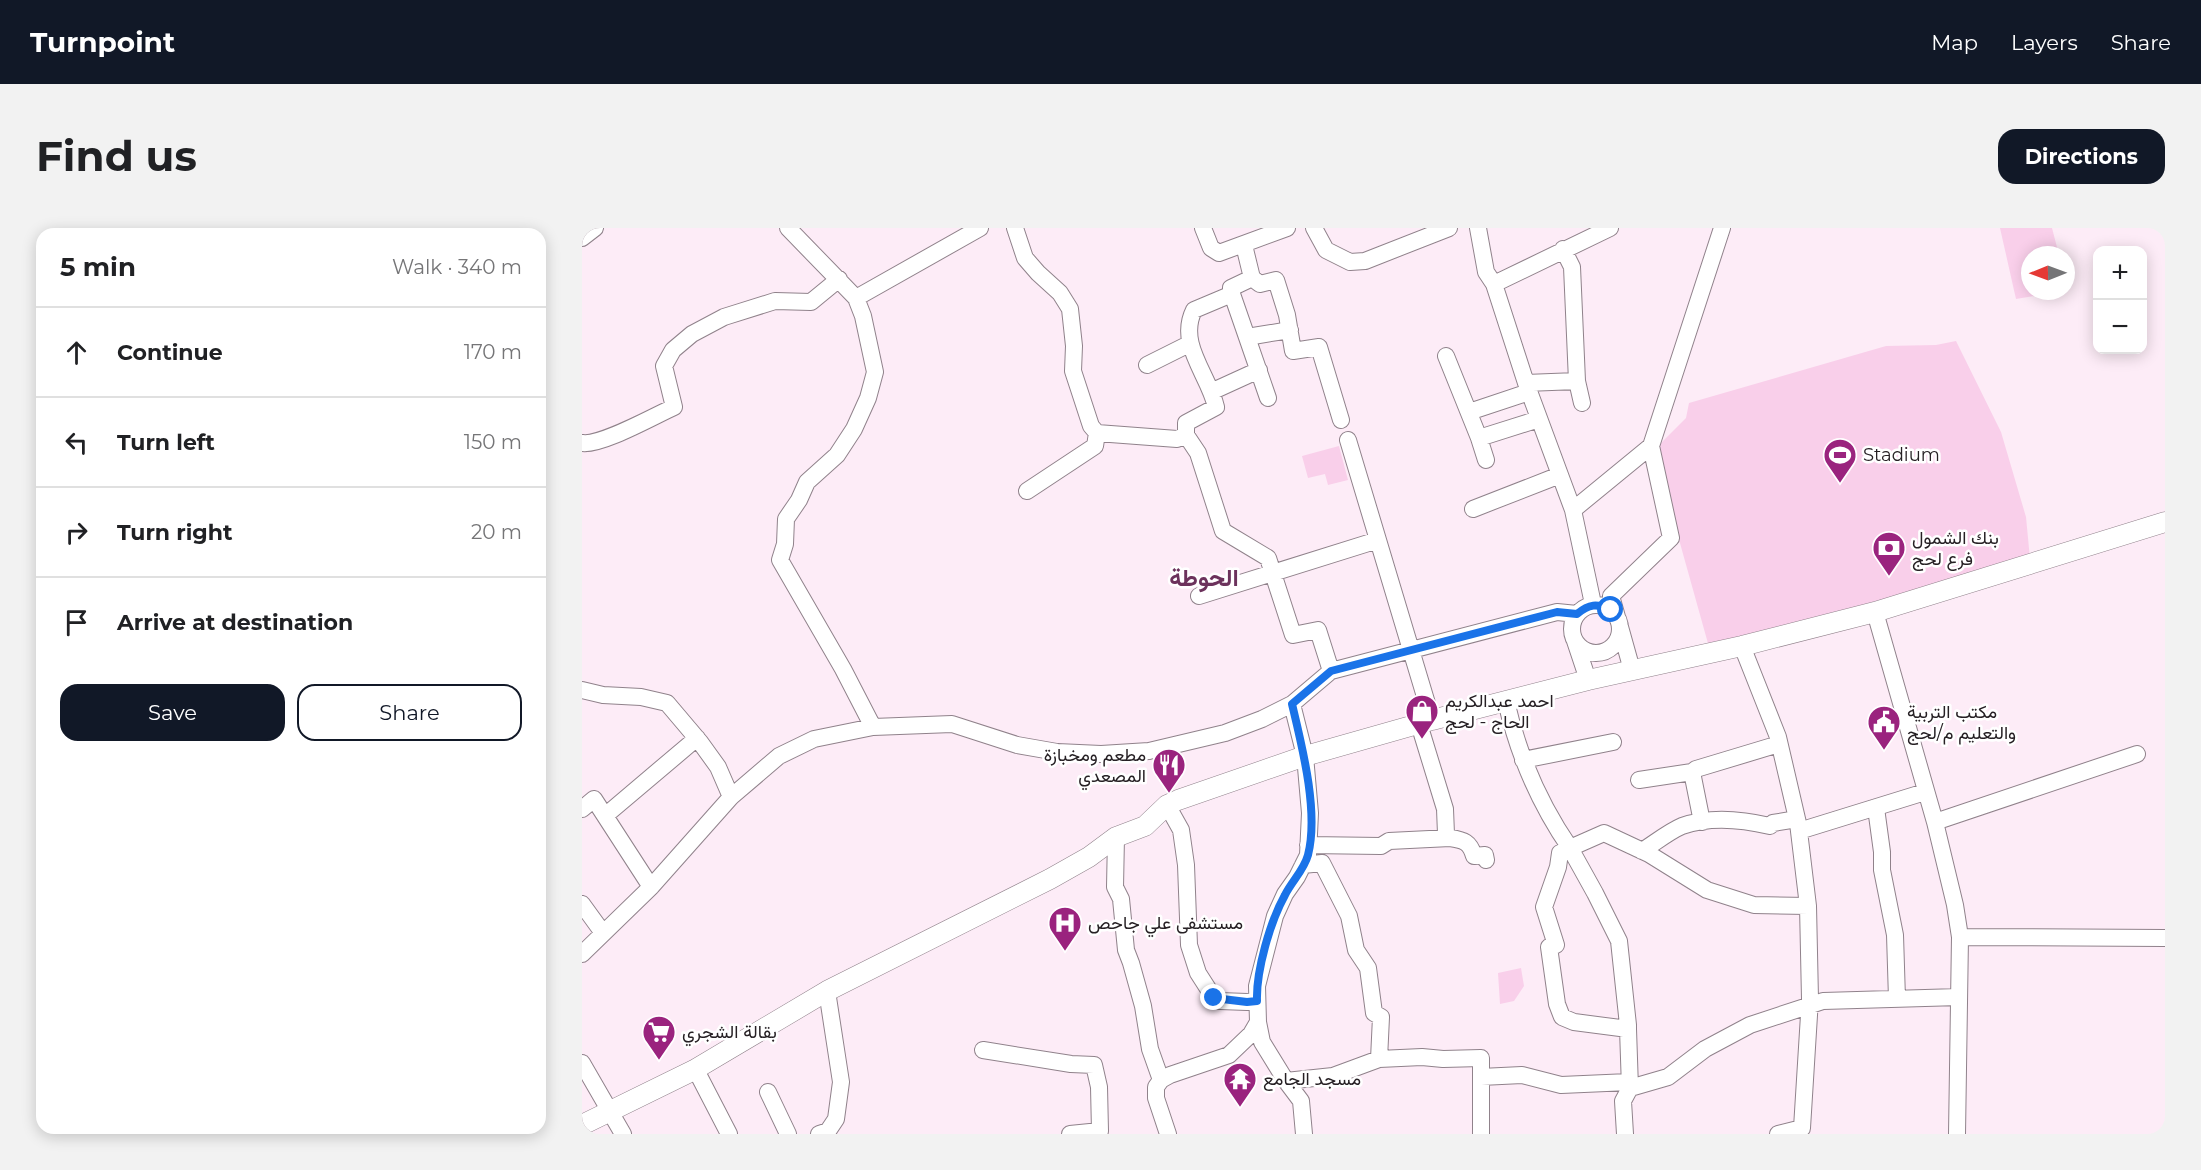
<!DOCTYPE html>
<html lang="en">
<head>
<meta charset="utf-8">
<style>
  body { margin:0; font-family:Montserrat,Vazirmatn,sans-serif; background:#f2f2f2; color:#202124 }
  .controls { position:absolute; right:18px; top:18px; display:grid; overflow:hidden; border-radius:12px; box-shadow:0 3px 15px #0003 }
  .controls button { width:54px; height:54px; display:grid; place-items:center; padding:0; border:0; border-bottom:2px solid #e0e0e0; background:#fff; color:#202124; font:30px sans-serif }
  .compass { position:absolute; left:1439px; top:18px; width:54px; height:54px; border-radius:50%; background:#fff; box-shadow:0 3px 15px #0003; rotate:269deg }
  .stop { position:absolute; width:18px; height:18px; margin:-14px; border:4px solid #1a73e8; border-radius:50%; background:#fff }
  .stop.end { background:#1a73e8; border-color:#fff; box-shadow:0 2px 6px #0008 }
  .list { margin:0; padding:0; list-style:none }
  h2 { display:flex; justify-content:space-between; align-items:center; height:78px; margin:0; padding:0 24px; font-size:26px }
  h2 small { font-size:20px; font-weight:400; color:#757577 }
  .list li { display:grid; grid-template-columns:39px 1fr auto; gap:18px; align-items:center; box-sizing:border-box; height:90px; padding:0 24px; border-top:2px solid #e0e0e0 }
  .list b { display:block; font-size:22px; white-space:nowrap }
  .list em { font-size:20px; font-style:normal; color:#757577 }
  .actions { display:flex; gap:12px; padding:18px 24px }
  .actions a { flex:1; padding:14px 0; border:2px solid #111827; border-radius:18px; text-align:center; font-size:21px; color:#111827 }
  .actions .main { background:#111827; color:#fff }
  .icon { flex:none; width:33px; height:33px; fill:none; stroke:currentColor; stroke-width:2; stroke-linecap:round; stroke-linejoin:round }
  .map { position:relative; flex:none; width:1583px; height:906px; overflow:hidden; border-radius:18px }
  header { display:flex; align-items:center; gap:36px; box-sizing:border-box; height:84px; padding:0 30px; background:#111827; color:#fff }
  header strong { font-size:28px }
  nav { display:flex; gap:33px; margin-inline-start:auto; font-size:21px }
  .intro { display:flex; align-items:center; justify-content:space-between; box-sizing:border-box; height:144px; padding:0 36px }
  h1 { margin:0; font-size:42px }
  .button { padding:15px 27px; border-radius:18px; background:#111827; color:#fff; font-size:21px; font-weight:700 }
  main { display:flex; gap:36px; padding:0 36px }
  aside { flex:1; background:#fff; border-radius:18px; box-shadow:0 3px 15px #0003 }
  .map>svg:first-child { display:block }
</style>
</head>
<body>
<header>
<strong>Turnpoint</strong>
<nav><a>Map</a><a>Layers</a><a>Share</a></nav>
</header>
<div class="intro"><h1>Find us</h1><a class="button">Directions</a></div>
<main>
<aside>
<h2>5 min<small>Walk · 340 m</small></h2>
<ul class="list">
<li><svg class="icon" aria-label="ahead" viewBox="0 0 24 24"><path d="M12 20V5M6 11l6-6 6 6"/></svg><div><b>Continue</b></div><em>170 m</em></li>
<li><svg class="icon" aria-label="left" viewBox="0 0 24 24"><path d="M17 20v-9H6M10 6l-5 5 5 5"/></svg><div><b>Turn left</b></div><em>150 m</em></li>
<li><svg class="icon" aria-label="right" viewBox="0 0 24 24"><path d="M7 20v-9h11M14 6l5 5-5 5"/></svg><div><b>Turn right</b></div><em>20 m</em></li>
<li><svg class="icon" aria-label="arrive" viewBox="0 0 24 24"><path d="M6 21V4h12l-3 4 3 4H6"/></svg><div><b>Arrive at destination</b></div></li>
</ul>
<div class="actions"><a class="main">Save</a><a>Share</a></div>
</aside>
<div class="map">
<svg width="1583" height="906" viewBox="0 0 1583 906">
  <rect width="100%" height="100%" fill="#fdecf7"/>
  <!-- green -->
  <path fill="#f9cfea" d="M 1418,0 L 1470,0 L 1477,27 L 1448,27 L 1448,63 L 1484,63 L 1434,71 Z
    M 1374,113 L 1419,204 L 1444,289 L 1448,331 L 1127,419 L 1072,222 L 1104,190 L 1107,175 L 1304,118 L 1354,117 Z
    M 757,218 L 766,252 L 746,257 L 743,246 L 726,250 L 720,228 Z
    M 939,740 L 942,758 L 932,773 L 918,776 L 916,745 Z"/>
  <g fill="none" stroke-linecap="round" stroke-linejoin="round">
    <!-- minor casing -->
    <g stroke="#90828b" stroke-width="18">
      <path id="minor" d="M 206,0 L 274,70 L 281,88 L 293,144 L 286,170 L 272,201 L 255,227 L 225,254 L 217,272 L 204,291 L 203,316 L 198,332 L 261,441 L 291,499
        M 433,0 L 443,30 L 456,45 L 478,65 L 488,81 L 492,118 L 491,143 L 509,198 L 515,205 L 595,211 L 604,207 L 604,195 L 634,179 C 627,147 595,116 612,82 L 650,66 L 649,60 L 670,50 L 662,17
        M 621,0 L 629,20 L 637,25 L 705,0
        M 732,0 L 744,22 L 768,34 L 783,33 L 867,0
        M 896,0 L 904,44 L 912,56 L 944,155 L 991,282
        M 0,10 L 13,0
        M 981,21 L 990,39 L 995,153
        M 670,50 L 678,56 L 694,52 L 705,87 L 711,123 L 737,119 L 759,192
        M 912,56 L 1028,0
        M 650,66 L 686,170
        M 274,70 L 398,0
        M 665,109 L 708,102
        M 864,128 L 897,210 L 957,191
        M 565,137 L 607,116
        M 944,155 L 995,153 L 1000,175
        M 631,163 L 677,142
        M 887,184 L 947,164
        M 604,207 L 616,225 L 641,303 L 686,330 L 711,407 L 736,402 L 749,443
        M 897,210 L 904,232
        M 766,212 L 850,492
        M 0,215 C 19,218 72,188 92,179 L 82,138 L 91,122 L 110,106 L 142,89 L 193,73 L 229,74 L 257,51
        M 1069,218 L 1140,0
        M 445,263 L 513,218 L 515,205
        M 891,281 L 978,247
        M 617,368 L 796,312
        M 1011,376 L 991,282 L 1069,218 L 1089,310 L 1029,368 L 1035,389
        M990 401a24 24 0 1 1 48 0a24 24 0 1 1-48 0Z
        M 1293,384 L 1353,594 L 1373,677 L 1378,709 L 1375,906
        M 1038,399 L 1050,442
        M 993,413 L 1006,452
        M 1160,418 L 1196,509 L 1216,595 L 1226,678 L 1228,771 L 1220,900 L 1196,906
        M 0,462 L 21,467 L 59,469 L 85,475 L 118,514 L 136,539 L 149,569
        M 924,473 C 936,526 957,575 988,620 L 1022,605 L 1067,626 L 1125,662 L 1172,677 L 1226,678
        M 837,496 L 863,581 L 864,606 L 868,610 C 882,612 888,614 892,628 L 903,627 L 904,632
        M 941,532 L 1031,514
        M 1110,544 L 1120,594
        M 1057,552 L 1110,544 L 1114,541 L 1197,516
        M 585,577 L 599,602 L 604,637 L 607,717 L 616,745 L 632,770 L 638,773 L 665,774 L 675,773
        M 1294,580 L 1300,624 L 1300,642 L 1313,707 L 1315,771
        M 0,581 L 12,571 L 69,659
        M 24,587 L 115,510
        M 1353,594 L 1555,526
        M 1217,603 L 1343,564
        M 534,609 L 533,659 L 539,671 L 544,722 L 549,735 L 561,778 L 568,821 L 579,852
        M 726,617 L 799,618 L 807,613 L 868,610
        M 1060,623 C 1073,615 1086,604 1100,598 C 1128,588 1159,591 1188,598 L 1191,595 L 1215,591
        M 721,637 L 740,635 L 767,688 L 774,722 L 786,740 L 792,785 L 799,789 L 797,831
        M 0,676 L 21,705
        M 1378,709 L 1583,710
        M 0,726 L 69,659 L 149,569 L 197,528 L 232,511 L 291,499 L 370,496 L 435,517 L 475,524 L 519,526 L 567,523 L 643,505 L 680,491 L 710,476 L 749,443 L 975,384 L 995,386
        M 676,794 L 680,814 L 704,853 L 751,848 L 797,831 L 840,829 L 861,831 L 899,830 L 899,906
        M 1046,801 L 992,794 L 980,789 L 975,776 L 967,719 L 974,717 L 962,679 L 976,639 L 978,625 L 988,620 L 1013,665 L 1037,713 L 1046,797 L 1046,801 L 1048,860
        M 401,822 L 489,836 L 512,837 L 517,859 L 518,903 L 488,906
        M 0,835 L 41,906
        M 112,842 L 117,848 L 147,906
        M 899,849 L 940,847 L 979,857 L 1047,854
        M 704,853 L 719,873 L 722,906
        M 186,864 L 206,906
        M 237,906 L 246,903 L 254,891 L 259,854 L 245,763
        M 586,906 L 574,870 L 574,859 L 579,852 L 588,847 L 647,827 L 669,806 L 676,794 L 675,758 L 693,688 L 703,666 L 715,649 L 726,627 L 728,585 L 723,528 L 710,476
        M 1043,906 L 1041,873 L 1048,860 L 1086,849 L 1123,821 L 1168,797 L 1241,773 L 1377,769"/>
    </g>
    <!-- major casing -->
    <g stroke="#90828b" stroke-width="21">
      <path id="major" d="M 0,897 L 112,842 L 245,763 L 468,651 L 507,629 L 534,609 L 563,598 L 585,577 L 596,572 L 723,528 L 850,492 L 1006,452 L 1160,418 L 1293,384 L 1583,294"/>
    </g>
    <!-- minor -->
    <use href="#minor" stroke="#fff" stroke-width="16"/>
    <!-- major -->
    <use href="#major" stroke="#fff" stroke-width="20"/>
  </g>
  <g fill="none" stroke-linecap="round" stroke-linejoin="round">
    <!-- route -->
    <path stroke="#1a73e8" stroke-width="8" d="M 632,770 L 665,774 L 675,773 C 674,743 688,694 703,667 C 710,653 722,642 726,627 C 737,584 720,518 710,476 L 749,443 L 975,384 L 995,386 C 1007,376 1015,375 1029,382"/>
  </g>
  <!-- icons -->
  <defs>
    <g id="stadium-pin" transform="scale(1.725)"><path d="M0 17L-7.5 6A9.5 9.5 0 1 1 7.5 6Z" fill="#9a237e" stroke="#fff"/><path d="M0-5a6.5 5 0 1 0 0 10a6.5 5 0 1 0 0-10ZM-3.5-1.8h7v3.6h-7Z" fill="#fff"/></g>
    <g id="bank-pin" transform="scale(1.725)"><path d="M0 17L-7.5 6A9.5 9.5 0 1 1 7.5 6Z" fill="#9a237e" stroke="#fff"/><path d="M-6-4H6V4H-6ZM0-2.3a2.3 2.3 0 1 0 0 4.6a2.3 2.3 0 1 0 0-4.6Z" fill="#fff"/></g>
    <g id="shop-pin" transform="scale(1.725)"><path d="M0 17L-7.5 6A9.5 9.5 0 1 1 7.5 6Z" fill="#9a237e" stroke="#fff"/><path d="M-5-2.5h2.3a2.7 3.5 0 0 1 5.4 0H5L5.5 6h-11ZM-1.5-2.5h3a1.5 2.3 0 0 0-3 0Z" fill="#fff"/></g>
    <g id="civic-pin" transform="scale(1.725)"><path d="M0 17L-7.5 6A9.5 9.5 0 1 1 7.5 6Z" fill="#9a237e" stroke="#fff"/><path d="M-.6-6.5H3V-4.5H.6V-3L4-1V1h2V6H-6V1h2V-1L-.6-3ZM-1.2 2.5V6h2.4V2.5Z" fill="#fff"/></g>
    <g id="restaurant-pin" transform="scale(1.725)"><path d="M0 17L-7.5 6A9.5 9.5 0 1 1 7.5 6Z" fill="#9a237e" stroke="#fff"/><path d="M-5-6h1v4h1v-4h1v4h1v-4h1v5L-1.5 .5V6h-2V.5L-5-1ZM5-6V6H3V1.5H1.5Q1.5-4 5-6Z" fill="#fff"/></g>
    <g id="hospital-pin" transform="scale(1.725)"><path d="M0 17L-7.5 6A9.5 9.5 0 1 1 7.5 6Z" fill="#9a237e" stroke="#fff"/><path d="M-5-5h3v3.5h4V-5h3V5h-3V1.5h-4V5h-3Z" fill="#fff"/></g>
    <g id="supermarket-pin" transform="scale(1.725)"><path d="M0 17L-7.5 6A9.5 9.5 0 1 1 7.5 6Z" fill="#9a237e" stroke="#fff"/><path d="M-6-5.5h2.5l.6 2H6L4.5 2H-2.5L-4.4-4H-6ZM-1.5 3.2a1.3 1.3 0 1 0 .1 0ZM3 3.2a1.3 1.3 0 1 0 .1 0Z" fill="#fff"/></g>
    <g id="temple-pin" transform="scale(1.725)"><path d="M0 17L-7.5 6A9.5 9.5 0 1 1 7.5 6Z" fill="#9a237e" stroke="#fff"/><path d="M0-6L5-2H3V0L6.5 2.5H4V6H1.5V3h-3V6H-4V2.5H-6.5L-3 0V-2H-5Z" fill="#fff"/></g>
  </defs>
  <g fill-rule="evenodd">
    <use href="#stadium-pin" x="1258" y="227"/>
    <use href="#bank-pin" x="1307" y="320"/>
    <use href="#shop-pin" x="840" y="483"/>
    <use href="#civic-pin" x="1302" y="494"/>
    <use href="#restaurant-pin" x="587" y="537"/>
    <use href="#hospital-pin" x="483" y="695"/>
    <use href="#supermarket-pin" x="77" y="804"/>
    <use href="#temple-pin" x="658" y="851"/>
  </g>
  <g text-anchor="middle" stroke-width="5" stroke-linejoin="round" paint-order="stroke">
    <!-- poi labels -->
    <g font-size="18" fill="#262024" stroke="#fff" text-anchor="start">
      <text x="1281" y="233">Stadium</text>
      <text x="1330" y="316">بنك الشمول<tspan x="1330" dy="21">فرع لحج</tspan></text>
      <text x="863" y="479">احمد عبدالكريم<tspan x="863" dy="21">الحاج - لحج</tspan></text>
      <text x="1325" y="490">مكتب التربية<tspan x="1325" dy="21">والتعليم م/لحج</tspan></text>
      <text x="564" y="533" text-anchor="end">مطعم ومخبازة<tspan x="564" dy="21">المصعدي</tspan></text>
      <text x="506" y="701">مستشفى علي جاحص</text>
      <text x="100" y="810">بقالة الشجري</text>
      <text x="681" y="857">مسجد الجامع</text>
    </g>
    <!-- district labels -->
    <g font-size="24" font-weight="bold" fill="#6c325c" stroke="#fff">
      <text x="622" y="358">الحوطة</text>
    </g>
  </g>
</svg>
<div class="controls">
<button>+</button>
<button>−</button>
</div>
<svg class="compass" viewBox="-18 -18 36 36"><path d="M0-13l5 13h-10z" fill="#e53935"/><path d="M0 13l5-13h-10z" fill="#757577"/></svg>
<div class="stop" style="left:1029px;top:382px"></div>
<div class="stop end" style="left:632px;top:770px"></div>
</div>
</main>
</body>
</html>
